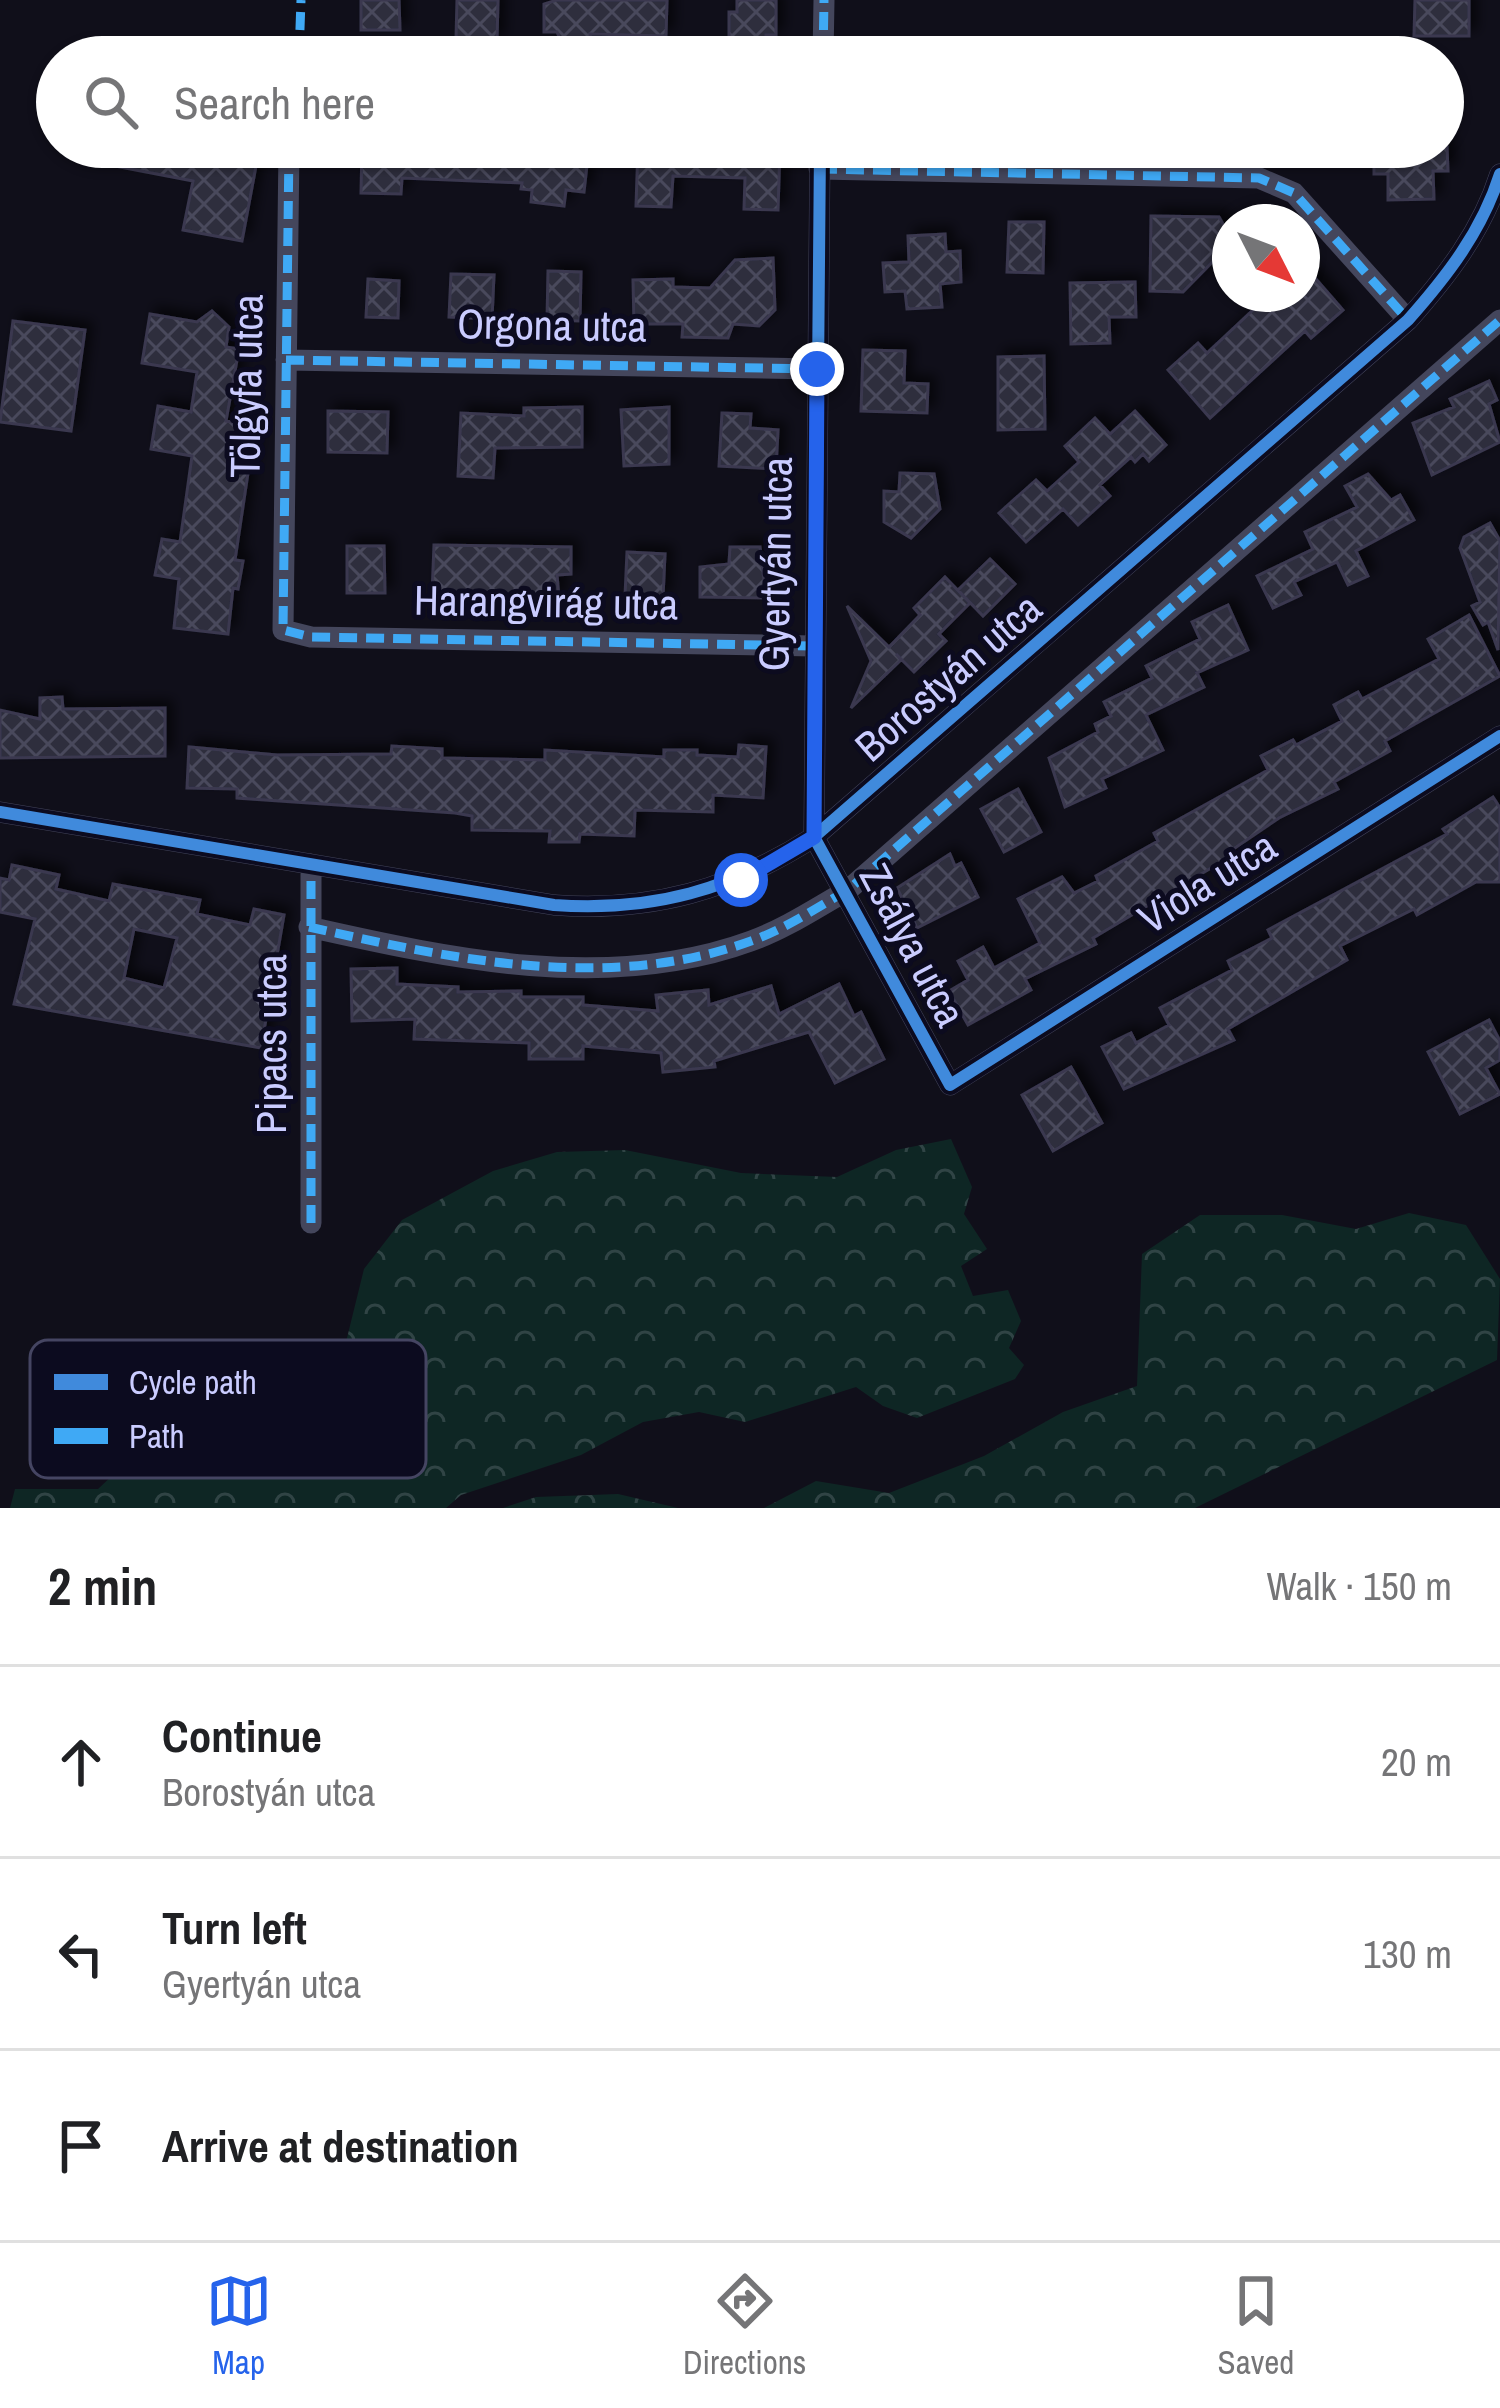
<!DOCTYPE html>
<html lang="en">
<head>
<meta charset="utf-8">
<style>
  body { margin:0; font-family:"Archivo Narrow",sans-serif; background:#f2f2f2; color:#202124 }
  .compass { position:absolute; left:1212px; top:204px; width:108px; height:108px; border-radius:50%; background:#fff; box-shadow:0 3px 9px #0004; rotate:132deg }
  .stop { position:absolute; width:36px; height:36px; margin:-27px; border:9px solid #2563eb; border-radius:50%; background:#fff }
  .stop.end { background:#2563eb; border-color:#fff; box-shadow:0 3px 12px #0008 }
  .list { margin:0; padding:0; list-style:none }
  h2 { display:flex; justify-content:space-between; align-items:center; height:156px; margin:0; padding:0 48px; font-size:51px }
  h2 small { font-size:39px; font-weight:400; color:#757577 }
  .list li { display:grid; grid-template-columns:78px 1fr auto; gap:36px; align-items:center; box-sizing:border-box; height:192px; padding:0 48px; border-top:3px solid #e0e0e0 }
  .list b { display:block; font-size:45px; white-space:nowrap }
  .list p { margin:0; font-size:39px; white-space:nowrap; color:#757577 }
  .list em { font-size:39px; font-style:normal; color:#757577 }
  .icon { flex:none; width:66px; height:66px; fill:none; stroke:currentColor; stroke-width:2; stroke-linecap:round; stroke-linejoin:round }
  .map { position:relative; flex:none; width:1500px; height:1508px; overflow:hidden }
  .search { position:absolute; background:#fff; box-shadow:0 3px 9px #0004; left:36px; right:36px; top:36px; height:132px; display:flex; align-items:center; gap:30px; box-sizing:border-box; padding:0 42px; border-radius:66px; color:#757577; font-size:45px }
  .sheet { height:732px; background:#fff }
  nav { display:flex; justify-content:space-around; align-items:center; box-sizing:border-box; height:168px; border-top:3px solid #e0e0e0; background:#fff; font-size:33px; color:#757577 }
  nav a { display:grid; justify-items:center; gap:6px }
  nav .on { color:#2563eb }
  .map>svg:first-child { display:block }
</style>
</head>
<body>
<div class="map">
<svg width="1500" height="1508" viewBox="0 0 1500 1508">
  <defs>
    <pattern id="forest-crowns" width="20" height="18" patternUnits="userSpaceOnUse" patternTransform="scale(3)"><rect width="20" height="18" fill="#0e2624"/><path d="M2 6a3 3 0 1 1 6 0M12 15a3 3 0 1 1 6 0" fill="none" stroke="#304445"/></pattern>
    <pattern id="building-cross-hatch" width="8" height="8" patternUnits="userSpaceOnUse" patternTransform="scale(3)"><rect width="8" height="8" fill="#2d2d3e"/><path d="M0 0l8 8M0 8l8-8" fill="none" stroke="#4a4a5b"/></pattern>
    <filter id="shadow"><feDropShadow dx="7" dy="-7" stdDeviation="6" flood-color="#0009"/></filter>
  </defs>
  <rect width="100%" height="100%" fill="#100f1a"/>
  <!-- forest -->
  <path fill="url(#forest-crowns)" d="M 951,1139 L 972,1187 L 964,1214 L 987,1249 L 961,1266 L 973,1296 L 1008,1290 L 1021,1321 L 1009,1348 L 1024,1365 L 1015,1379 L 917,1418 L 883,1406 L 856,1387 L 745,1422 L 699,1412 L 643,1422 L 581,1455 L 461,1495 L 446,1508 L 10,1508 L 15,1489 L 98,1489 L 128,1461 L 198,1465 L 287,1450 L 321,1404 L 346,1342 L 364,1269 L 402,1220 L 493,1171 L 557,1152 L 625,1150 L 741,1173 L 837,1177 L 896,1150 Z
    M 1409,1213 L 1466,1225 L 1500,1279 L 1497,1360 L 1195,1508 L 764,1508 L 816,1481 L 889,1493 L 984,1456 L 1063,1412 L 1137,1386 L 1142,1254 L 1200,1215 L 1282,1215 L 1356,1229 Z
    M 618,1494 L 678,1508 L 503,1508 L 536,1497 Z"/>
  <!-- building -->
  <path fill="url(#building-cross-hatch)" stroke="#3a3950" stroke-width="3" fill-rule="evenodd" filter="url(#shadow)" d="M 361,0 L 399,0 L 400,30 L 361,30 Z
    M 457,0 L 498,0 L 497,41 L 456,39 Z
    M 557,0 L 667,0 L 666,36 L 590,34 L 591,43 L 562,44 L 557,32 L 544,32 L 544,4 Z
    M 737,0 L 776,0 L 776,35 L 766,35 L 766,48 L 729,48 L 729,12 L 737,12 Z
    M 1415,0 L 1469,0 L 1469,36 L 1414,36 Z
    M 69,147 L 242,147 L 240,164 L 256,166 L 242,241 L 183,230 L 193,181 L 68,157 Z
    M 362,147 L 457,152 L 457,147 L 493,147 L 493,154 L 549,160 L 551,147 L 589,147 L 584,192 L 566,190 L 564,206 L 531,202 L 532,190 L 521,189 L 522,183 L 402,178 L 401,194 L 361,193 Z
    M 638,147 L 780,147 L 778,210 L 744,209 L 745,178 L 673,176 L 671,207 L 636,206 Z
    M 1374,147 L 1447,147 L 1448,171 L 1433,171 L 1434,199 L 1388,200 L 1388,174 L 1374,174 Z
    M 1151,216 L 1219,217 L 1227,231 L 1224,250 L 1183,292 L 1150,291 Z
    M 1009,222 L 1044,222 L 1043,273 L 1007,272 Z
    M 945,234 L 946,252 L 960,251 L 961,282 L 940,284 L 942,307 L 907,309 L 905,291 L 885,292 L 883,263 L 909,262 L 908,236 Z
    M 773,258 L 775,310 L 759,326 L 733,324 L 728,338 L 682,337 L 683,324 L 634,324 L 633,280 L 673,279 L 673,287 L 710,288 L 735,260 Z
    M 1302,263 L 1343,310 L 1311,338 L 1305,331 L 1210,418 L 1168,370 L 1198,343 L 1207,353 L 1270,294 L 1302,294 Z
    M 548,271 L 581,272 L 580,321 L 547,320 Z
    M 451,274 L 494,275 L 492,319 L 449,317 Z
    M 368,279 L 399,281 L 398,318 L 366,317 Z
    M 1135,282 L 1136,317 L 1109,317 L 1110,343 L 1071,344 L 1070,283 Z
    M 212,311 L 229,327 L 226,347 L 239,349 L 226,421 L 255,426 L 235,560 L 243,561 L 238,589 L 233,588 L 228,634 L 174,628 L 179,579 L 155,575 L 162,539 L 180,542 L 192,456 L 151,449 L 158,406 L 191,412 L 197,372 L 142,363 L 150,314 L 197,322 Z
    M 13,321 L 85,330 L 71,431 L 0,422 Z
    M 863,350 L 905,351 L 904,383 L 928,384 L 927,413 L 861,411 Z
    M 1044,356 L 1045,429 L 998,430 L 998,357 Z
    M 1489,381 L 1497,400 L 1489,404 L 1500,442 L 1432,475 L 1413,423 L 1454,407 L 1450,399 Z
    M 582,407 L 582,447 L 495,448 L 493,478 L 458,476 L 461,413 L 524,416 L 524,408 Z
    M 669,407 L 669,464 L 624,466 L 621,410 Z
    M 328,411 L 388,412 L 387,453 L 328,452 Z
    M 1135,411 L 1166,445 L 1149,461 L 1143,454 L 1135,462 L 1131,457 L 1100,485 L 1110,496 L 1078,525 L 1063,509 L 1026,542 L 999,513 L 1036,480 L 1047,491 L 1079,462 L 1065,446 L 1095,418 L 1110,434 Z
    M 722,413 L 751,414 L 750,428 L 778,430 L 776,469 L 719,466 Z
    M 900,473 L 934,474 L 940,509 L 911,538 L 884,522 L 884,491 L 899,492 Z
    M 1368,474 L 1391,500 L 1400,495 L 1414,520 L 1356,551 L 1368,576 L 1348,585 L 1337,562 L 1294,582 L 1301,595 L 1273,608 L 1257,576 L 1313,549 L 1305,532 L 1357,507 L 1345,486 Z
    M 1490,523 L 1500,541 L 1498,650 L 1488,622 L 1483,625 L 1472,606 L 1480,602 L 1460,548 L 1464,537 Z
    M 434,545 L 571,547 L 571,574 L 557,575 L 559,598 L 432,595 Z
    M 347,546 L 384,546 L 385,593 L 347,593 Z
    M 730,547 L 760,547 L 766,598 L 700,597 L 700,567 L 729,564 Z
    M 627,552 L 665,554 L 663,598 L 625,596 Z
    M 990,559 L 1015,584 L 983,616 L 958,590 Z
    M 945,577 L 970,603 L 939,634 L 946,641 L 914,672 L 896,654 L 901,660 L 851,708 L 871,661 L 847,606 L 889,647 L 920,615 L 914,608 Z
    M 1228,605 L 1248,650 L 1197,673 L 1204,687 L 1146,715 L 1163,750 L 1102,779 L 1106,788 L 1065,807 L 1049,758 L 1098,732 L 1095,724 L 1111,716 L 1104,702 L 1152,678 L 1146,666 L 1200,639 L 1192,622 Z
    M 1469,615 L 1500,676 L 1385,741 L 1390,751 L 1334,782 L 1338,789 L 1279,818 L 1226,854 L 1228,858 L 1093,938 L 1096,944 L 1025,979 L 1031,990 L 968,1025 L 949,991 L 968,980 L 958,961 L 983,947 L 994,968 L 1040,943 L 1018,899 L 1062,877 L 1074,893 L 1098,881 L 1096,876 L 1158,841 L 1154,833 L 1268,770 L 1261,756 L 1293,740 L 1296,745 L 1342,721 L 1334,705 L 1358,692 L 1362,699 L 1439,659 L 1428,639 Z
    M 62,697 L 63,709 L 165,708 L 165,756 L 0,758 L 0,710 L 40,719 L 40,698 Z
    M 739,745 L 766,747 L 763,798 L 713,795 L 713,812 L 635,810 L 634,836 L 580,834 L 579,842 L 549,842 L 550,831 L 472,830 L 472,816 L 455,813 L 237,798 L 237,789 L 187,788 L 189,747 L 277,755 L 391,754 L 392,746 L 442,749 L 442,758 L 545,760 L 545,750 L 664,757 L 664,750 L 697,750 L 697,755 L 738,757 Z
    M 1018,789 L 1041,832 L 1004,852 L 981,809 Z
    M 1493,797 L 1500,808 L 1500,882 L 1476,882 L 1417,915 L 1414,909 L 1340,946 L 1347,960 L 1228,1029 L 1234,1040 L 1124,1089 L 1102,1047 L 1131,1033 L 1136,1043 L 1169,1025 L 1160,1008 L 1232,970 L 1228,961 L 1272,938 L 1268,930 L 1447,834 L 1443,829 Z
    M 950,854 L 955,866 L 961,863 L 978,897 L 917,928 L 897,888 Z
    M 12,865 L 59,875 L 56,889 L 109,901 L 113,884 L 200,900 L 197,914 L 250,925 L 254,909 L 284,915 L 261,1048 L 14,1004 L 35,919 L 0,912 L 0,878 L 9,880 ZM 134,929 L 177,938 L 164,988 L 124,978 Z
    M 397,968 L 397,984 L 458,987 L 458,992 L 521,991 L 521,997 L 583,997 L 583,1005 L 658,1011 L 656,995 L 708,990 L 709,1005 L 771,986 L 779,1014 L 839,984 L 854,1016 L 861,1012 L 884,1059 L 835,1083 L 809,1032 L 714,1061 L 715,1067 L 663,1072 L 661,1053 L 583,1046 L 583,1059 L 529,1059 L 529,1043 L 414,1039 L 415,1019 L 352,1021 L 351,969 Z
    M 1489,1020 L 1500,1041 L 1500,1060 L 1486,1068 L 1500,1094 L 1460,1114 L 1428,1052 Z
    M 1071,1067 L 1102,1123 L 1053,1151 L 1022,1095 Z"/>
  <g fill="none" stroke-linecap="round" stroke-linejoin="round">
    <!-- minor -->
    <path stroke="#44465c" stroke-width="21" d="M 823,57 L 824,0
      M 289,147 L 283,630 L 311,637 L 813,646
      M 820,147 L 814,837 L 950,1085 L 1500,736
      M 819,169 L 1259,178 L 1294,193 L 1408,320
      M 286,360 L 817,369
      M 0,812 L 554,905 C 652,912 731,890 814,837 L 1408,320 C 1447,276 1482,231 1500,174
      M 309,927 C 451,959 609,993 751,941 C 785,929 816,908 848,890 L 1500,320
      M 311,1223 L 311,864"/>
    <!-- quiet -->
    <path stroke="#3fa9f5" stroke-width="9" stroke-dasharray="18 9" stroke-linecap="butt" d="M 299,57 L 301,0
      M 823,57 L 824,0
      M 289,147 L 283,630 L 311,637 L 813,646
      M 819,169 L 1259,178 L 1294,193 L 1408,320
      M 286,360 L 817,369
      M 309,927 C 451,959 609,993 751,941 C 785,929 816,908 848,890 L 1500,320
      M 311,1223 L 311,864"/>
    <!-- cycleway casing -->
    <g stroke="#0c0b1f" stroke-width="20">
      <path id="cycleway" d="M 820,147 L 814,837 L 950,1085 L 1500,736
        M 0,812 L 554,905 C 652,912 731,890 814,837 L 1408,320 C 1447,276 1482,231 1500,174"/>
    </g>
    <!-- cycleway -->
    <use href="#cycleway" stroke="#408adc" stroke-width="12"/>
  </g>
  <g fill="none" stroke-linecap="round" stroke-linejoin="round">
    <!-- route -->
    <path stroke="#2563eb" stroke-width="15" d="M 741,880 L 814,837 L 817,369"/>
  </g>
  <g text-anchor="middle" stroke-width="10" stroke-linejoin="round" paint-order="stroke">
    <!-- street labels -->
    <g font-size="42" fill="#caccff" stroke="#0c0b1f">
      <text transform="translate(552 325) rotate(1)" y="15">Orgona utca</text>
      <text transform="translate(246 386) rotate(-89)" y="15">Tölgyfa utca</text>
      <text transform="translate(775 564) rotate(-89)" y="15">Gyertyán utca</text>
      <text transform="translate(546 602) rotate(1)" y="15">Harangvirág utca</text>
      <text transform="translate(948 677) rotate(-41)" y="15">Borostyán utca</text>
      <text transform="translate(1207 882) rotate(-32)" y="15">Viola utca</text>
      <text transform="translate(913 945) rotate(62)" y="15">Zsálya utca</text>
      <text transform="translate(271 1044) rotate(-90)" y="15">Pipacs utca</text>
    </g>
  </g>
  <!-- legend -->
  <rect x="30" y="1340" width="396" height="138" rx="18" fill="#0c0b1f" stroke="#454562" stroke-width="3"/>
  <rect x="54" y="1374" width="54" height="16" fill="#408adc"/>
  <rect x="54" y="1428" width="54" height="16" fill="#3fa9f5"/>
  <g font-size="33" fill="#caccff">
    <text x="129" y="1394">Cycle path</text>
    <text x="129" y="1448">Path</text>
  </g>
</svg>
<svg class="compass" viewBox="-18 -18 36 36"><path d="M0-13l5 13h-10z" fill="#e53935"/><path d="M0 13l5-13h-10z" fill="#757577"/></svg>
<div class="stop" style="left:741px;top:880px"></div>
<div class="stop end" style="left:817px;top:369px"></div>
<div class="search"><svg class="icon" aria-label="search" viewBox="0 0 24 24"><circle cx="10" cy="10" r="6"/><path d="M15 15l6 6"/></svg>Search here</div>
</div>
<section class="sheet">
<h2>2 min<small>Walk · 150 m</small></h2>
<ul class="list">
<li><svg class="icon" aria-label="ahead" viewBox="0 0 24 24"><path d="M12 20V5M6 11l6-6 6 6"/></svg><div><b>Continue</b><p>Borostyán utca</p></div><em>20 m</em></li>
<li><svg class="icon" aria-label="left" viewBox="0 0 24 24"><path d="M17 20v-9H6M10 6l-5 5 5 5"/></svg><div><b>Turn left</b><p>Gyertyán utca</p></div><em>130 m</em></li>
<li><svg class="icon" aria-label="arrive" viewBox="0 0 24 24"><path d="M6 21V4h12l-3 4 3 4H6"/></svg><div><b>Arrive at destination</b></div></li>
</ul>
</section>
<nav>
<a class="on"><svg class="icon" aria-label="map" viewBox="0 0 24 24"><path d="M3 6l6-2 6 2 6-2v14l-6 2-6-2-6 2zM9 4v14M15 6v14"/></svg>Map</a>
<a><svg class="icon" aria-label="directions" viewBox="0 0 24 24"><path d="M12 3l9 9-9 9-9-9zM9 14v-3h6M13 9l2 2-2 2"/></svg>Directions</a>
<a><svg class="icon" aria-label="saved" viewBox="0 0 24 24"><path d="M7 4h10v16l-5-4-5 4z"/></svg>Saved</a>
</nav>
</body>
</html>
